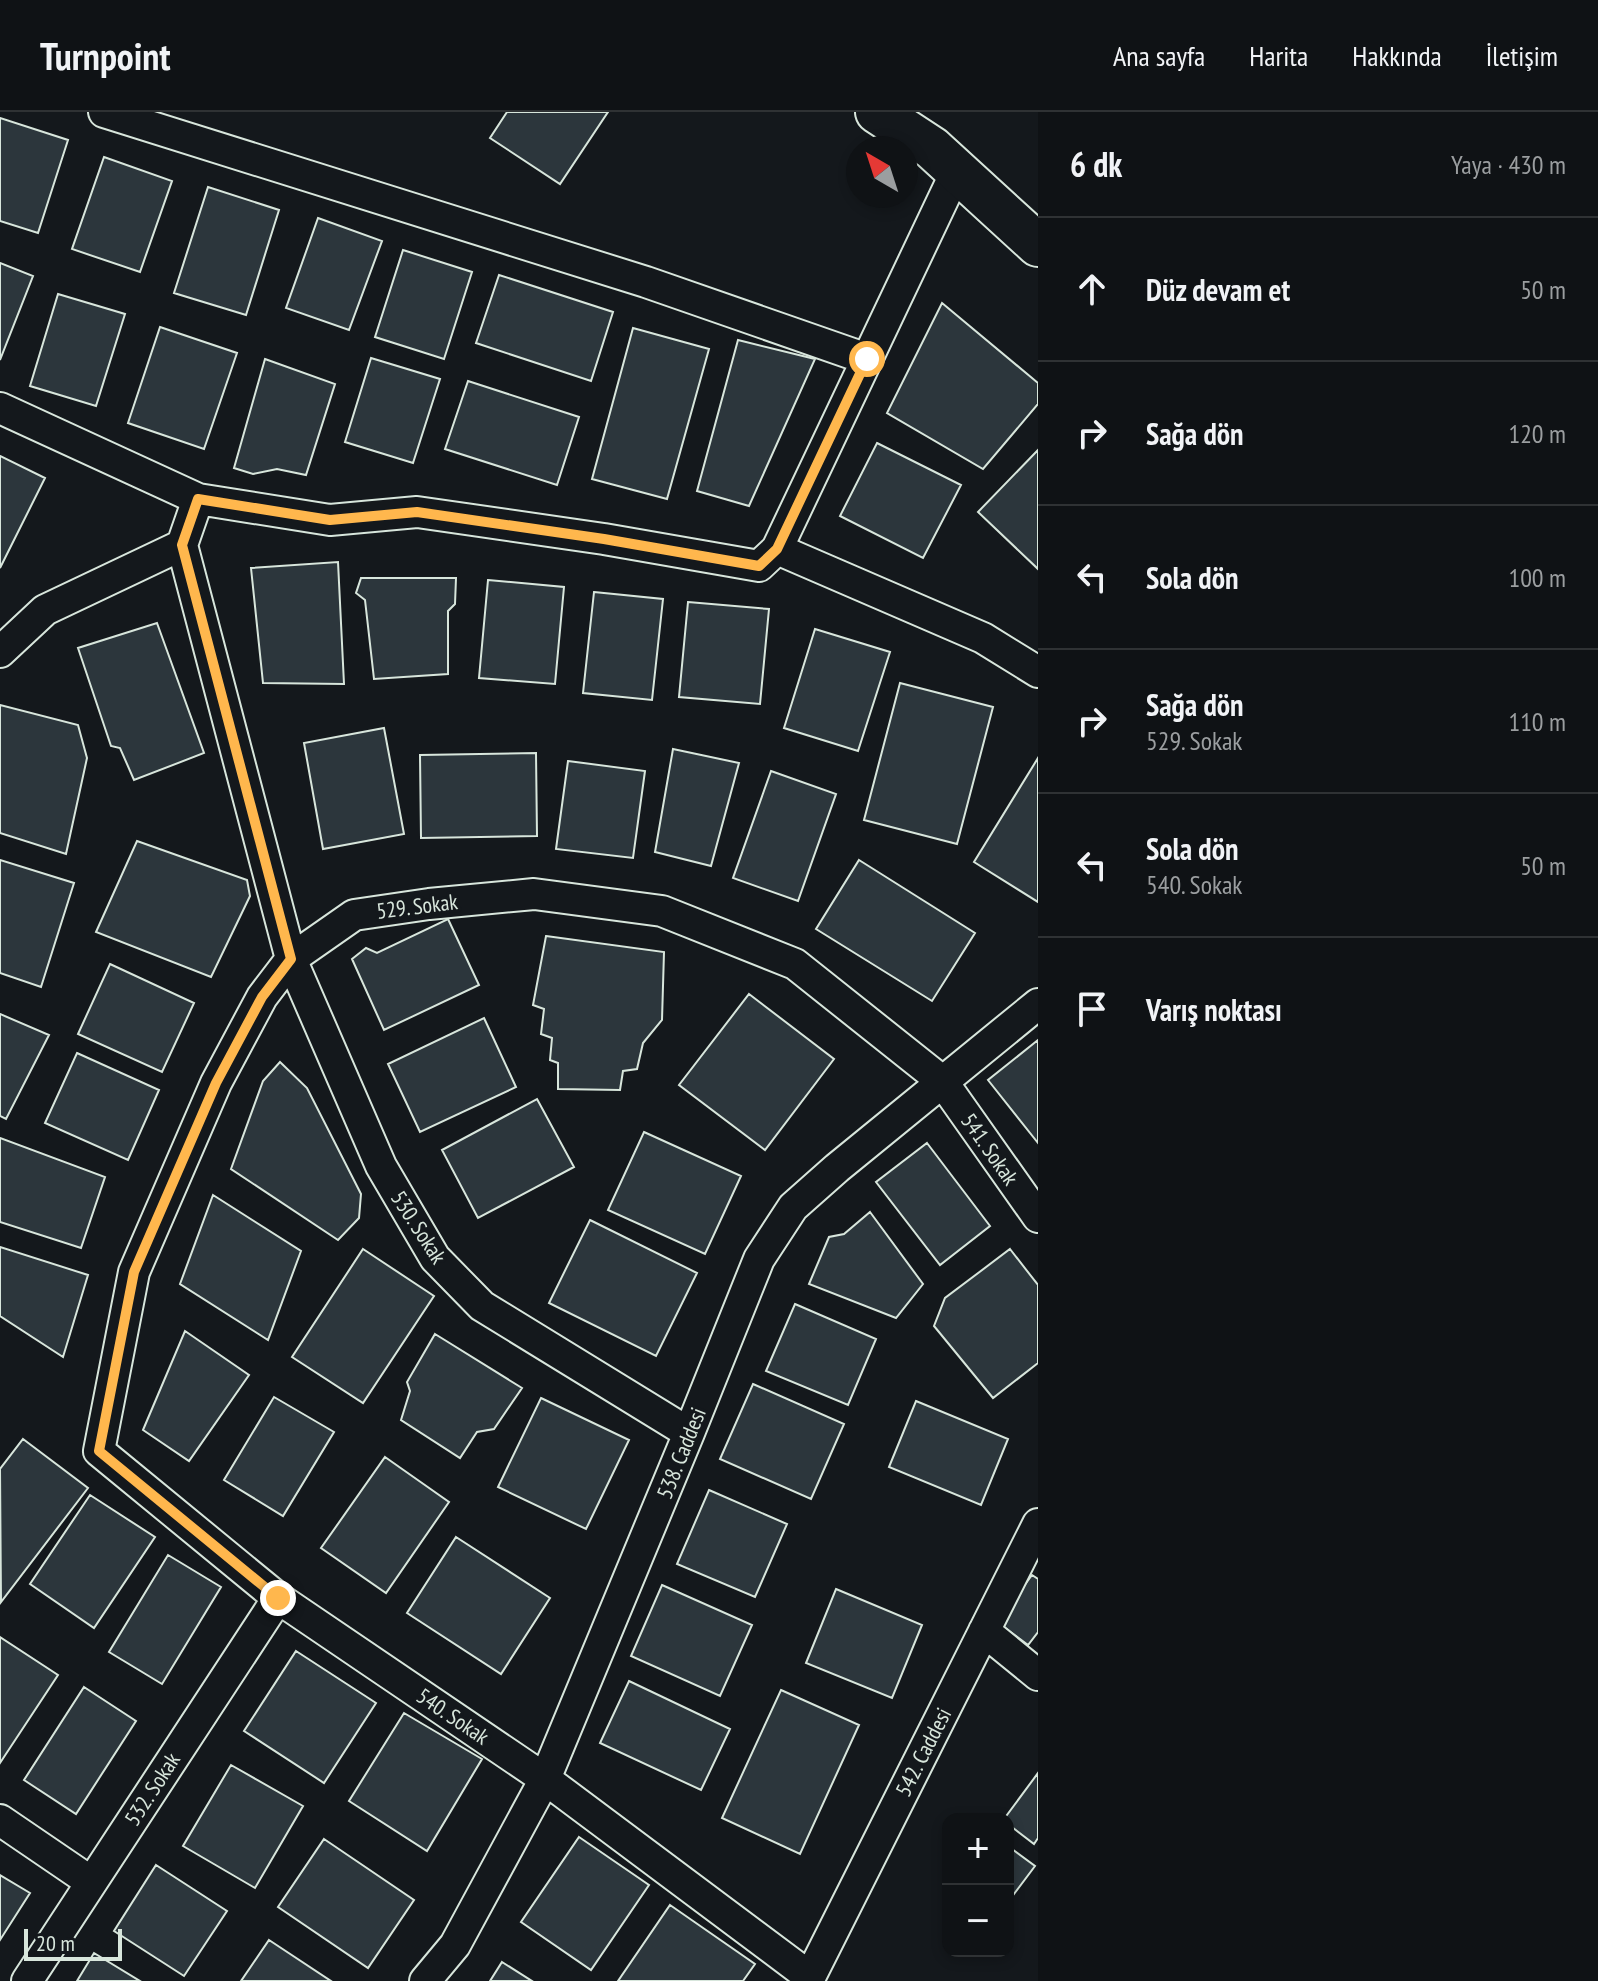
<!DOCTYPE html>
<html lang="tr">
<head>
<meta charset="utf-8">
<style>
  body { margin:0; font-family:"PT Sans Narrow",sans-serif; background:#1d2022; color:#f1f3f6 }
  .controls { position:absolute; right:24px; bottom:24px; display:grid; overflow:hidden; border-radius:16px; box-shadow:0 4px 12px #0003 }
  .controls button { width:72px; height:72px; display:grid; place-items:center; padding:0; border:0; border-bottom:2px solid #2f3234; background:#0f1215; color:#f1f3f6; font:40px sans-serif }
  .compass { position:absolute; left:846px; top:24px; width:72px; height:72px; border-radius:50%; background:#0f1215; box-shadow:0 4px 12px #0003; rotate:321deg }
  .scale { position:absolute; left:24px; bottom:20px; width:98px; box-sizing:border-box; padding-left:8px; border:4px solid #d8e6dc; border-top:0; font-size:22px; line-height:28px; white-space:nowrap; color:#d8e6dc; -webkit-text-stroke:6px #14181c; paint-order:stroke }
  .stop { position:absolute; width:24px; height:24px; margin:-18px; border:6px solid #ffb74d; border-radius:50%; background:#fff }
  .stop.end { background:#ffb74d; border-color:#fff; box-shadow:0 2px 8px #0008 }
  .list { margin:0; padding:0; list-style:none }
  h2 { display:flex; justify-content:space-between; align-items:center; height:104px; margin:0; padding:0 32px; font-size:34px }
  h2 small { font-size:26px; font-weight:400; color:#9b9ea0 }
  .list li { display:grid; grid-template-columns:52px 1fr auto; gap:24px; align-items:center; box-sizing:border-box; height:144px; padding:0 32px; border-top:2px solid #2f3234 }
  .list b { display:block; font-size:30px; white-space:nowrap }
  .list p { margin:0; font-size:26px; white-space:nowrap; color:#9b9ea0 }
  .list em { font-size:26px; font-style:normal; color:#9b9ea0 }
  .icon { flex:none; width:44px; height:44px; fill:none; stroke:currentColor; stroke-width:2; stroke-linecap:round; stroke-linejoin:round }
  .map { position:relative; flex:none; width:1038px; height:1869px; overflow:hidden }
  header { display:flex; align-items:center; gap:48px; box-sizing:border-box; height:112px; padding:0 40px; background:#0f1215; border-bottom:2px solid #2f3234 }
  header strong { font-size:38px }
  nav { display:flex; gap:44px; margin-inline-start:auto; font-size:28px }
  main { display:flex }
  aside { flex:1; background:#0f1215 }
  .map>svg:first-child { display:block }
</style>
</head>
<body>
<header>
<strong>Turnpoint</strong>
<nav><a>Ana sayfa</a><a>Harita</a><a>Hakkında</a><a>İletişim</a></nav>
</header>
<main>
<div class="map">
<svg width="1038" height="1869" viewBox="0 0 1038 1869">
  <rect width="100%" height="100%" fill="#14181c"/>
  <!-- building -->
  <path fill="#2c363c" stroke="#d8e6dc" stroke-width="2" d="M 507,0 L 608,0 L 560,72 L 490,26 Z
    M 0,6 L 68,28 L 38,121 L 0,109 Z
    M 104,45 L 172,69 L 140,160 L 72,137 Z
    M 208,75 L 279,98 L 246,203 L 174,181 Z
    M 318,106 L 382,129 L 349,218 L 286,196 Z
    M 403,138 L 472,160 L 444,247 L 375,225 Z
    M 0,151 L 33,164 L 0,248 Z
    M 499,163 L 613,200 L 591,269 L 476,231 Z
    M 58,182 L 125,202 L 96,294 L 30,274 Z
    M 942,191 L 1038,271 L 1038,292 L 983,357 L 887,301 Z
    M 160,215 L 237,241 L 204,337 L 128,311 Z
    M 633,216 L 709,237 L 667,387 L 592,367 Z
    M 738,228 L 815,247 L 749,394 L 697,379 Z
    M 371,246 L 440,267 L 413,351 L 345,330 Z
    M 265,247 L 335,272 L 306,363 L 277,357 L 253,362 L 234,356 Z
    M 468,269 L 579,305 L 557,373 L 445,337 Z
    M 877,331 L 961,373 L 923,446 L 840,404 Z
    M 1038,338 L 1038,457 L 978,400 Z
    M 0,344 L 45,366 L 0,456 Z
    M 338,450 L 344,572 L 263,571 L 251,456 Z
    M 361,466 L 456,466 L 455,492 L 448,499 L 448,562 L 374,567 L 365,488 L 356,481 Z
    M 488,468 L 564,475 L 555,572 L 479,566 Z
    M 594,480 L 663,487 L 652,588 L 583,581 Z
    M 688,490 L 769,497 L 760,592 L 679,585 Z
    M 157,511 L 204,641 L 134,668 L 120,636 L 111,634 L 78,536 Z
    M 815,517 L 890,540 L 858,639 L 784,616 Z
    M 900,571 L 993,595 L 957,732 L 864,708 Z
    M 0,593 L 78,613 L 87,646 L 66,742 L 0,721 Z
    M 384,616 L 404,722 L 323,737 L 304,631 Z
    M 673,637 L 739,651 L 711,754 L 655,740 Z
    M 536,641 L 537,724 L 421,726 L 420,643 Z
    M 1038,646 L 1038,790 L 974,750 Z
    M 568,649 L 645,659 L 633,746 L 556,737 Z
    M 771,659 L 836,682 L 798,789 L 733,766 Z
    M 137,729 L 247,768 L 250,784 L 211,865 L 96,820 Z
    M 0,748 L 74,771 L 41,875 L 0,861 Z
    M 859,748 L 975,821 L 932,889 L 816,817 Z
    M 448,807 L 479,873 L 384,918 L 352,847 L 366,836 L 377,841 Z
    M 546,824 L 664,840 L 662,908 L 643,931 L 637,957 L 623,959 L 620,978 L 558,977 L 558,951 L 550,948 L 552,926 L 541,922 L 544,897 L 533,893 Z
    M 110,852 L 194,891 L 162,960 L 78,922 Z
    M 749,882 L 834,947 L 765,1038 L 679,973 Z
    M 0,902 L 49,923 L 6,1007 L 0,1004 Z
    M 484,906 L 516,975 L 420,1020 L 388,952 Z
    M 1038,928 L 1038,1031 L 988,968 Z
    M 77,941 L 159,978 L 128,1048 L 45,1011 Z
    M 280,950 L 307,976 L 361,1082 L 359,1106 L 338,1128 L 231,1057 L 263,969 Z
    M 537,987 L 574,1055 L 478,1106 L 442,1038 Z
    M 644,1020 L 741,1064 L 705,1142 L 608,1098 Z
    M 0,1026 L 105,1065 L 81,1136 L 0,1110 Z
    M 927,1031 L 990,1114 L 940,1153 L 876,1070 Z
    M 213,1083 L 301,1139 L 268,1228 L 180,1172 Z
    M 870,1100 L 923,1172 L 896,1206 L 809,1172 L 829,1125 L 844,1122 Z
    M 590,1108 L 697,1161 L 656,1244 L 549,1191 Z
    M 0,1135 L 88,1163 L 63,1245 L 0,1204 Z
    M 363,1137 L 434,1184 L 363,1291 L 292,1245 Z
    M 1010,1137 L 1038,1173 L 1038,1251 L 993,1286 L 934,1214 L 945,1186 Z
    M 795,1192 L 876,1227 L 848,1293 L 766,1259 Z
    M 185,1219 L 249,1263 L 189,1349 L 143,1318 Z
    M 435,1222 L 522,1276 L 494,1317 L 477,1320 L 460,1346 L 401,1308 L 410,1279 L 407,1270 Z
    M 753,1272 L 844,1312 L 811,1387 L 720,1347 Z
    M 274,1285 L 334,1320 L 283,1404 L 224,1368 Z
    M 541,1286 L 629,1328 L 586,1417 L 498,1375 Z
    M 916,1289 L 1008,1327 L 981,1393 L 889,1355 Z
    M 23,1327 L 88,1376 L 1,1490 L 0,1357 Z
    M 385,1345 L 449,1390 L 386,1481 L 321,1436 Z
    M 709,1378 L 787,1412 L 755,1485 L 677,1452 Z
    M 90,1383 L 155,1425 L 94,1516 L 30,1472 Z
    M 456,1425 L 550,1486 L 501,1562 L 407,1501 Z
    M 168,1443 L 221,1475 L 162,1572 L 109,1540 Z
    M 1032,1463 L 1038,1467 L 1038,1520 L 1028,1533 L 997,1510 Z
    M 662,1473 L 752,1513 L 720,1584 L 631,1544 Z
    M 836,1477 L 922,1513 L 892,1586 L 806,1551 Z
    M 0,1525 L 58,1563 L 0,1651 Z
    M 296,1539 L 376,1591 L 324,1671 L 244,1619 Z
    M 629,1569 L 730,1617 L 701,1678 L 600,1631 Z
    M 84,1575 L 136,1609 L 76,1702 L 24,1668 Z
    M 781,1578 L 859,1613 L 800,1742 L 722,1706 Z
    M 404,1601 L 482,1647 L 427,1739 L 349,1689 Z
    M 231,1653 L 303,1694 L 255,1776 L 183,1734 Z
    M 1038,1661 L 1038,1726 L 1034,1732 L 1008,1712 L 1008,1707 L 1004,1707 Z
    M 579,1725 L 649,1773 L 591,1858 L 521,1810 Z
    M 324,1727 L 414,1788 L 368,1856 L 278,1795 Z
    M 1008,1734 L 1035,1754 L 1008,1790 Z
    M 156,1753 L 227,1799 L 184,1864 L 114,1819 Z
    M 0,1763 L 30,1781 L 0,1828 Z
    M 670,1793 L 755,1852 L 743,1869 L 618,1869 Z
    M 269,1828 L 331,1869 L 241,1869 Z
    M 94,1841 L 140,1869 L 77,1869 Z
    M 502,1850 L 532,1869 L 490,1869 Z"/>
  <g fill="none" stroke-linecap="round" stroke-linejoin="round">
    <!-- minor casing -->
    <g stroke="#d8e6dc" stroke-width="34">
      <path id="minor" d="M 104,0 L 646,170 L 867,247
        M 0,296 L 198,387
        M 182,433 L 291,847 L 381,1054 L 435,1146 L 482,1194 L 689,1321
        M 777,437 L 957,58
        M 0,540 L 45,498 L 182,433 L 198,387 L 330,408 L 417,400 L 604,427 L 759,454 L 777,437 L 983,526 L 1038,560
        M 984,1519 L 1038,1563
        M 0,1708 L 91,1770
        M 810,1865 L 545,1667 L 278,1486 L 99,1339 L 134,1160 L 216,971 L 262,885 L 291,847 L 354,803 L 429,792 L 534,782 L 662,799 L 795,852 L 942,969 L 1038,1105
        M 27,1869 L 278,1486
        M 425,1869 L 455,1833 L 545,1667 L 689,1321 L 759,1147 L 793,1095 L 837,1056 L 1038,892
        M 808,1869 L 1038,1412"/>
    </g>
    <!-- secondary casing -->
    <g stroke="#d8e6dc" stroke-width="46">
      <path id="secondary" d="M 877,0 L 932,36 L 1038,133"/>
    </g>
    <!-- minor -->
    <use href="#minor" stroke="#14181c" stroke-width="30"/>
    <!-- secondary -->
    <use href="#secondary" stroke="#14181c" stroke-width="42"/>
  </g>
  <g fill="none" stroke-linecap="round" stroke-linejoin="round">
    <!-- route -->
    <path stroke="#ffb74d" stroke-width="10" d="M 278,1486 L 99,1339 L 134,1160 L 216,971 L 262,885 L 291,847 L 182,433 L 198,387 L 330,408 L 417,400 L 604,427 L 759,454 L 777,437 L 867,247"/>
  </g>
  <g text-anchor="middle" stroke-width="6" stroke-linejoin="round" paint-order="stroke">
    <!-- street labels -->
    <g font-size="22" fill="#d8e6dc" stroke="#14181c">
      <text transform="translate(417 794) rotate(-7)" y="8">529. Sokak</text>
      <text transform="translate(990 1037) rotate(55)" y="8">541. Sokak</text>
      <text transform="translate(419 1115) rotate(57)" y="8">530. Sokak</text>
      <text transform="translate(681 1341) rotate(-68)" y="8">538. Caddesi</text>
      <text transform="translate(453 1604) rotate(34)" y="8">540. Sokak</text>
      <text transform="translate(923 1640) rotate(-63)" y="8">542. Caddesi</text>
      <text transform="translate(152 1677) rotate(-57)" y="8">532. Sokak</text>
    </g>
  </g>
</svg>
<div class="controls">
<button>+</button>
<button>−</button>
</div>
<svg class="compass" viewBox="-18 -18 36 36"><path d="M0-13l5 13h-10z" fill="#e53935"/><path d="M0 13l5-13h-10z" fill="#9b9ea0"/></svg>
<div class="scale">20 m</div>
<div class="stop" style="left:867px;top:247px"></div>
<div class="stop end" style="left:278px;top:1486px"></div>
</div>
<aside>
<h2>6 dk<small>Yaya · 430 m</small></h2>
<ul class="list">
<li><svg class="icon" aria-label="ahead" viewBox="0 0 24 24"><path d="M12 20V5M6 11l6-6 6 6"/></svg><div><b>Düz devam et</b></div><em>50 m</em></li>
<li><svg class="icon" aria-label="right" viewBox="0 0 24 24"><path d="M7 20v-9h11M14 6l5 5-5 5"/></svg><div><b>Sağa dön</b></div><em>120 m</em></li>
<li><svg class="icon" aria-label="left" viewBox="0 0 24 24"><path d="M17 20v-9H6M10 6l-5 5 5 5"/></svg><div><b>Sola dön</b></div><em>100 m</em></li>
<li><svg class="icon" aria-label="right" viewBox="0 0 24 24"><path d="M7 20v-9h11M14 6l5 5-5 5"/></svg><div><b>Sağa dön</b><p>529. Sokak</p></div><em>110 m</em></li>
<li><svg class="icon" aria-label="left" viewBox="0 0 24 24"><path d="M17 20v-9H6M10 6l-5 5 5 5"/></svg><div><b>Sola dön</b><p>540. Sokak</p></div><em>50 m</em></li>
<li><svg class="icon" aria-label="arrive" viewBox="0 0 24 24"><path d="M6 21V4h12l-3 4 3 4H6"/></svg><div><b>Varış noktası</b></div></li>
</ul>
</aside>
</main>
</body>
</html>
